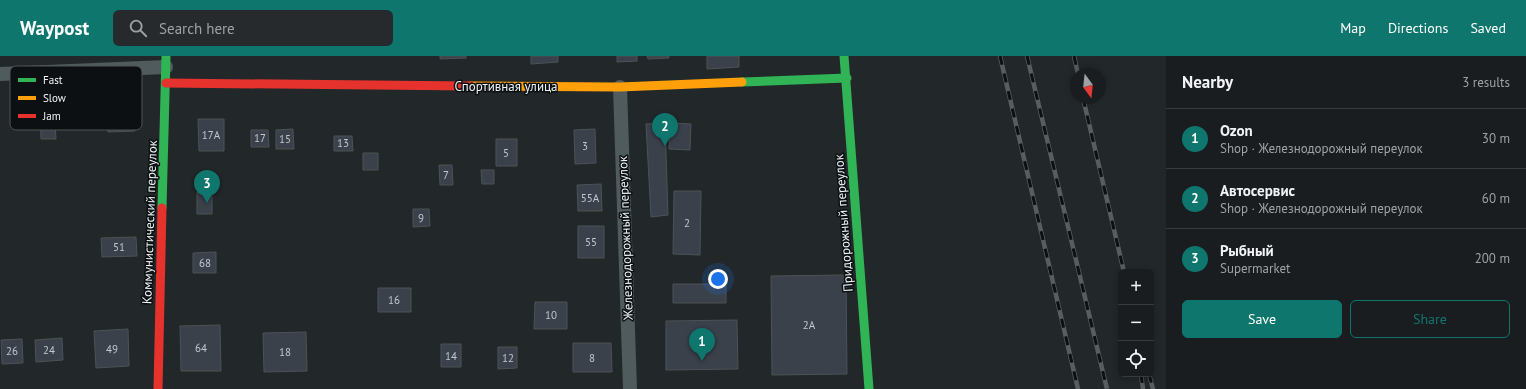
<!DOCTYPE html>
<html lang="en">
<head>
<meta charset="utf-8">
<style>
  body { margin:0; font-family:"PT Sans",sans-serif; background:#272a2d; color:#f1f3f6 }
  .controls { position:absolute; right:12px; bottom:12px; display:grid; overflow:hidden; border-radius:6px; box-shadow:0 2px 6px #0003 }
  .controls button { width:36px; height:36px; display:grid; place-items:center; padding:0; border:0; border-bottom:1px solid #383b3e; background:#1a1d20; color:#f1f3f6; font:20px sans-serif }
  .compass { position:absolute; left:1070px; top:12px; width:36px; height:36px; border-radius:50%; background:#1a1d20; box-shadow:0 2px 6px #0003; rotate:165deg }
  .you { position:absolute; left:718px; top:223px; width:14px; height:14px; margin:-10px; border:3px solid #fff; border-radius:50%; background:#1a73e8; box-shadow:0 0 0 6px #1a73e833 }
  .badge { display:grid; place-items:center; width:26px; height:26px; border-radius:50%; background:#0f766e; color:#fff; font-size:13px; font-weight:700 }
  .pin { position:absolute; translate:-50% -33px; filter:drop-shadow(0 1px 2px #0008) }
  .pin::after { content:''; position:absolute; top:21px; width:14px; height:12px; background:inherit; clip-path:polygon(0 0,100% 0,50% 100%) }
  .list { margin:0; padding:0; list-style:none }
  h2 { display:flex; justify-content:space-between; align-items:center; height:52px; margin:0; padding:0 16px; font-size:17px }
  h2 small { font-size:13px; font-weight:400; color:#9fa2a5 }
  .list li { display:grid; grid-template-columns:26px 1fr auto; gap:12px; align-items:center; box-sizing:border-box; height:60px; padding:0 16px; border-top:1px solid #383b3e }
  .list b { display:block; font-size:15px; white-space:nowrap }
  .list p { margin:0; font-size:13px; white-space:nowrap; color:#9fa2a5 }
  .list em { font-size:13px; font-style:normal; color:#9fa2a5 }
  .actions { display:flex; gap:8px; padding:12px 16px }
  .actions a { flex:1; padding:9px 0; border:1px solid #0f766e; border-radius:6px; text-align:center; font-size:14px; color:#0f766e }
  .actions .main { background:#0f766e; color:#fff }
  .icon { flex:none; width:22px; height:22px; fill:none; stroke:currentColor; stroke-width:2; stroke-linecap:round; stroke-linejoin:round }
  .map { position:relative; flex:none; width:1166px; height:333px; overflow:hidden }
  header { display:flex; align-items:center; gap:24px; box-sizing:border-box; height:56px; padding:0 20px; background:#0f766e; color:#fff }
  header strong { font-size:19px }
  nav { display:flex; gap:22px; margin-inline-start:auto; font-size:14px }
  .search { width:280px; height:36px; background:#272a2d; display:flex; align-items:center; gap:10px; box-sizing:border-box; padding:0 14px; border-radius:6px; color:#9fa2a5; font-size:15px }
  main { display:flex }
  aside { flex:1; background:#1a1d20 }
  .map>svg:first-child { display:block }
</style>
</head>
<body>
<header>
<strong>Waypost</strong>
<div class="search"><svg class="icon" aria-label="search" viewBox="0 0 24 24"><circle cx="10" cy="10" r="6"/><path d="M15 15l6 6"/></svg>Search here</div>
<nav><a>Map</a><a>Directions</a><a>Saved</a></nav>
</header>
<main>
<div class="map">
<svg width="1166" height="333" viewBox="0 0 1166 333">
  <rect width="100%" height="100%" fill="#22272a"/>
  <!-- building -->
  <path fill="#3a414b" stroke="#4e5255" d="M 440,0 L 466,0 L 466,2 L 440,3 Z
    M 531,0 L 558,0 L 558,6 L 531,8 Z
    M 617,0 L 637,0 L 637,5 L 617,6 Z
    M 647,0 L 669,0 L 669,2 L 648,3 Z
    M 707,0 L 739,0 L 739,11 L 707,13 Z
    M 54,52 L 56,83 L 41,83 L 40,53 Z
    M 134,56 L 135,75 L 108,76 L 107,57 Z
    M 198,63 L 224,63 L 224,95 L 199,95 Z
    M 665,67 L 668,159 L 651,161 L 646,68 Z
    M 670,67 L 691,68 L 690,94 L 669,93 Z
    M 293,73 L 294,93 L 276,93 L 276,74 Z
    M 595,73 L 596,107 L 575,108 L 574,74 Z
    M 251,74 L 268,74 L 269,91 L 251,91 Z
    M 334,80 L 352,80 L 353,95 L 334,95 Z
    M 496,83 L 517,83 L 517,110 L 496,110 Z
    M 363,97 L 378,97 L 378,114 L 363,114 Z
    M 439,109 L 452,109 L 453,129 L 440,129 Z
    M 481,114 L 494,114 L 494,128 L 482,128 Z
    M 601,128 L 602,155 L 578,155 L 577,129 Z
    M 674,135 L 701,135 L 700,199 L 673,198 Z
    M 197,136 L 212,136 L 212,158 L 197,158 Z
    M 413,153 L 429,153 L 430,170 L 413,171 Z
    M 578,170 L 604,170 L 604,202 L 578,202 Z
    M 136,181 L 137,200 L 102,201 L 101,182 Z
    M 216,196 L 216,217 L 193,217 L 193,197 Z
    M 846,219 L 847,318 L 772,319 L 771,220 Z
    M 673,228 L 726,228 L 726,247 L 673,247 Z
    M 378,232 L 411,232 L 411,256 L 378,256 Z
    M 535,246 L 567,246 L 567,273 L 534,273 Z
    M 737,264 L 738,313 L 666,314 L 666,265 Z
    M 220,269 L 221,315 L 181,315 L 180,270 Z
    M 128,273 L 129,310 L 96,312 L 94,275 Z
    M 306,276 L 307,315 L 264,316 L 263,277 Z
    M 62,282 L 63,304 L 36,306 L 35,284 Z
    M 22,283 L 23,307 L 2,308 L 1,284 Z
    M 573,287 L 611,287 L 612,316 L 573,316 Z
    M 441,288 L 461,288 L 461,311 L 441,311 Z
    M 498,291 L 517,291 L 517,312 L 498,313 Z"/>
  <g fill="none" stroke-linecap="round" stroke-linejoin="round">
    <!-- street -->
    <path stroke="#505b5d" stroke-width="14" d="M 0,18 L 166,11
      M 620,31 L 630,333"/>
    <!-- fast -->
    <path stroke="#30b455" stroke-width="9" d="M 844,0 L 869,333
      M 742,26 L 847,22
      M 162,152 L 166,0"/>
    <!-- slow -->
    <path stroke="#ff9f0a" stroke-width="9" d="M 470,30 L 620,31 L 742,26"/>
    <!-- jam -->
    <path stroke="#e5322d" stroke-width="9" d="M 166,27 L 470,30
      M 158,333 L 162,152"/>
    <!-- rail casing -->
    <g stroke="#585e60" stroke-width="4.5">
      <path id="rail" d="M 1000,0 L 1078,333
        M 1027,0 L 1107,333
        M 1074,0 L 1078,18
        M 1083,42 L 1124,216
        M 1141,318 L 1143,333
        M 1149,318 L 1153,333"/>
    </g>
    <!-- rail -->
    <use href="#rail" stroke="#0c1012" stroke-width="3" stroke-dasharray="9" stroke-linecap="butt"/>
  </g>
  <g text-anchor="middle" stroke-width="3" stroke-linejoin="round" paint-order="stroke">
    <!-- number labels -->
    <g font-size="11" fill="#c1c7cd">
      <text x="211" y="83">17А</text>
      <text x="260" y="86">17</text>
      <text x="285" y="87">15</text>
      <text x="343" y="91">13</text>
      <text x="585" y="94">3</text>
      <text x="506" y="101">5</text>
      <text x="446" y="123">7</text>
      <text x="590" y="146">55А</text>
      <text x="421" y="166">9</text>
      <text x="687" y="171">2</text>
      <text x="591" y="190">55</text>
      <text x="119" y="195">51</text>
      <text x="205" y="211">68</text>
      <text x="394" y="248">16</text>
      <text x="551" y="263">10</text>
      <text x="809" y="273">2А</text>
      <text x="201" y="296">64</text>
      <text x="112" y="297">49</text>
      <text x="49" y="298">24</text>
      <text x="12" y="299">26</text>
      <text x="285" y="300">18</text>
      <text x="451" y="304">14</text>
      <text x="508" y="306">12</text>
      <text x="592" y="306">8</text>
    </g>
    <!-- street labels -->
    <g font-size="13" fill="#eef4f8" stroke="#0c1012">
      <text x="506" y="35">Спортивная улица</text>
      <text transform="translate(149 166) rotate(-88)" y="5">Коммунистический переулок</text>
      <text transform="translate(843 167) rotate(-94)" y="5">Придорожный переулок</text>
      <text transform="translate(625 182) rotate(-92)" y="5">Железнодорожный переулок</text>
    </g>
  </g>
  <!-- legend -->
  <rect x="10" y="10" width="132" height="64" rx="6" fill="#0c1012" stroke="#505457" stroke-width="1"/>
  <rect x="18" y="22" width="18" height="4" fill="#30b455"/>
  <rect x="18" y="40" width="18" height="4" fill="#ff9f0a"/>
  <rect x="18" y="58" width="18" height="4" fill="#e5322d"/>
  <g font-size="11" fill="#eef4f8">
    <text x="43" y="28">Fast</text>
    <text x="43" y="46">Slow</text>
    <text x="43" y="64">Jam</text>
  </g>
</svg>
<div class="controls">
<button>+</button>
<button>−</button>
<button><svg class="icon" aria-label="locate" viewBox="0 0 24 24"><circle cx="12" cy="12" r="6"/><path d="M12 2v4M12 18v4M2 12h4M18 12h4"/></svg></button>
</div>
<svg class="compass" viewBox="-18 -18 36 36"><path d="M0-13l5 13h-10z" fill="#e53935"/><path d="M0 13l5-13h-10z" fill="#9fa2a5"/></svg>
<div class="you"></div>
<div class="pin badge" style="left:702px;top:305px">1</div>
<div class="pin badge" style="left:665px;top:90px">2</div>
<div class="pin badge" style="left:207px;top:147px">3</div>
</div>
<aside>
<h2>Nearby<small>3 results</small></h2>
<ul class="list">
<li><span class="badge">1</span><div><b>Ozon</b><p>Shop · Железнодорожный переулок</p></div><em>30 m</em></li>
<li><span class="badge">2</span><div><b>Автосервис</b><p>Shop · Железнодорожный переулок</p></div><em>60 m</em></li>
<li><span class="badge">3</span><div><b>Рыбный</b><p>Supermarket</p></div><em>200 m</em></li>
</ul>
<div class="actions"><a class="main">Save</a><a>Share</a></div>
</aside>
</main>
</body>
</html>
